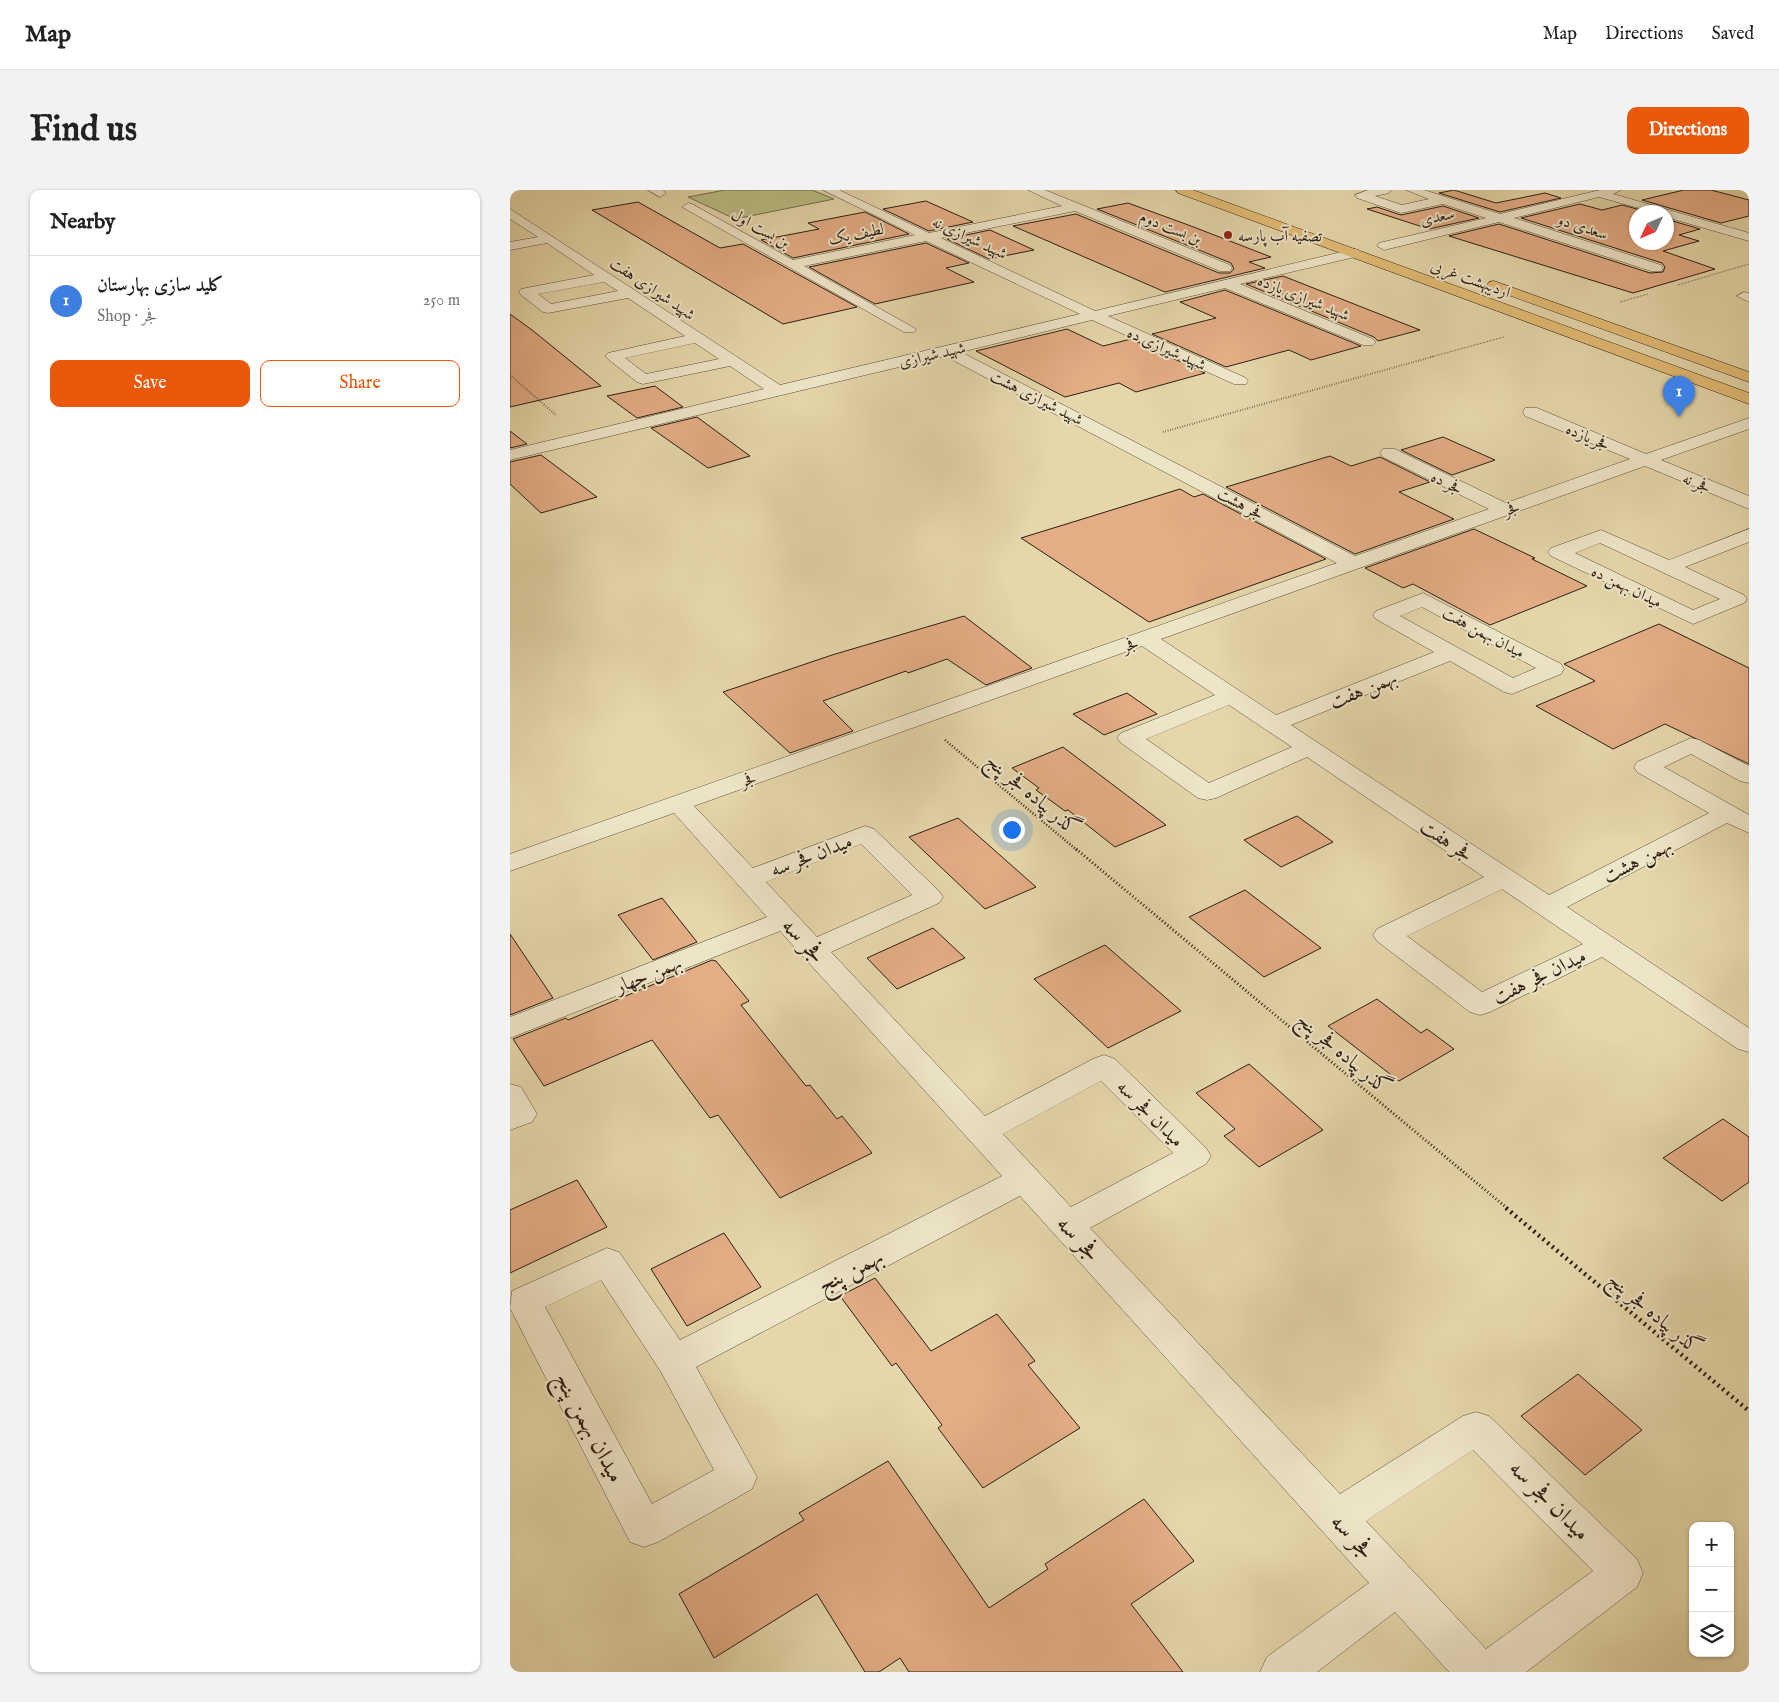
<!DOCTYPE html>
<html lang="en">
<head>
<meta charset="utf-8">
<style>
  body { margin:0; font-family:"IM FELL English",Amiri,serif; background:#f2f2f2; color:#222 }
  .controls { position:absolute; right:15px; bottom:15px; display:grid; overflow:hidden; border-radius:10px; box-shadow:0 1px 4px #0004 }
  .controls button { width:45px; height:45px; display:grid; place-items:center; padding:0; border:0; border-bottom:1px solid #e0e0e0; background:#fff; color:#222; font:25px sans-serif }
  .compass { position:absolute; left:1119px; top:15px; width:45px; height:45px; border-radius:50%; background:#fff; box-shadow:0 1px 4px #0004; rotate:226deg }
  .you { position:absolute; left:501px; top:639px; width:18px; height:18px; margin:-12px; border:4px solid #fff; border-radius:50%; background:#1a73e8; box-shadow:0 0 0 8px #1a73e833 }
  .badge { display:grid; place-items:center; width:32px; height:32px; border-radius:50%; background:#ea580c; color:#fff; font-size:16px; font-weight:700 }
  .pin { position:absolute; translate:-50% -41px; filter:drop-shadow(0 1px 2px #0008) }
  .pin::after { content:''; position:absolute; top:26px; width:18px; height:15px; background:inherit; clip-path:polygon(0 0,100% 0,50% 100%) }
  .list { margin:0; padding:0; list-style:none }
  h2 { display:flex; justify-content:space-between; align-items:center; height:65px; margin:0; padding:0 20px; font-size:21px }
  h2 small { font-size:16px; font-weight:400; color:#767676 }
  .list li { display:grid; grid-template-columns:32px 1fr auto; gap:15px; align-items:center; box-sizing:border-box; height:90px; padding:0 20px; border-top:1px solid #e0e0e0 }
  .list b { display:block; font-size:19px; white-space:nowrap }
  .list p { margin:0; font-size:16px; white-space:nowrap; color:#767676 }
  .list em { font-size:16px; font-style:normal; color:#767676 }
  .actions { display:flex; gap:10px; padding:15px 20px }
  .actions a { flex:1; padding:11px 0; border:1px solid #ea580c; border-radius:10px; text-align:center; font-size:18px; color:#ea580c }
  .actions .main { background:#ea580c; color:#fff }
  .icon { flex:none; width:28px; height:28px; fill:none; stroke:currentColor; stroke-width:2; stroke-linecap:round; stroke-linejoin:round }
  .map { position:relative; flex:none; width:1239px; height:1482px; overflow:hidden; border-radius:10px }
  header { display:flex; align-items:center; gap:30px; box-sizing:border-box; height:70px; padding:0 25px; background:#fff; border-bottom:1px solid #e0e0e0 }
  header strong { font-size:24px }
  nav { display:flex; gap:28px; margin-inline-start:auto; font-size:18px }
  .intro { display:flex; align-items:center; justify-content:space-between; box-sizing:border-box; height:120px; padding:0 30px }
  h1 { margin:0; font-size:35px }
  .button { padding:12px 22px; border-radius:10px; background:#ea580c; color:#fff; font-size:18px; font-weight:700 }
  main { display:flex; gap:30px; padding:0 30px }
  aside { flex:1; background:#fff; border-radius:10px; box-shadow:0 1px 4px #0004 }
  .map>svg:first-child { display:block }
</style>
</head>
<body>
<header>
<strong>Map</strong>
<nav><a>Map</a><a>Directions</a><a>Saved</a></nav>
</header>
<div class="intro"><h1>Find us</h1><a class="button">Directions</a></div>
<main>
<aside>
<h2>Nearby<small></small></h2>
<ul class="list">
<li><span class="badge" style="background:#3f7fe0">1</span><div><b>کلید سازی بهارستان</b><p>Shop · فجر</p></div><em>250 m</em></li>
</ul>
<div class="actions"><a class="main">Save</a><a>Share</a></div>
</aside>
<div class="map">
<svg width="1239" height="1482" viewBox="0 0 1239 1482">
  <rect width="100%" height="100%" fill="#e5d7aa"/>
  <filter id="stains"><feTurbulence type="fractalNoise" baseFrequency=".004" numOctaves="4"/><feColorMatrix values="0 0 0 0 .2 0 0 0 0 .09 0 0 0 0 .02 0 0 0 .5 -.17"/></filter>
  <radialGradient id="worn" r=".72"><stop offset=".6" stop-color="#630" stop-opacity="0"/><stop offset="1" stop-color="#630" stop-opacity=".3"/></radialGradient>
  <!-- green -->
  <path fill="#bbbd84" stroke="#746e4c" d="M 215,0 L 302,0 L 324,9 L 225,29 L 178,7 Z"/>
  <!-- building -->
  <path fill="#e3ad86" stroke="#2c1f13" d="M 944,0 L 986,13 L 1035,3 L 1051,8 L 990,22 L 929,3 Z
    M 1174,0 L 1201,0 L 1239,10 L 1239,26 L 1211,33 L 1132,10 Z
    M 416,11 L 463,32 L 419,41 L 373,19 Z
    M 128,12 L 210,58 L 233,54 L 347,117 L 273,134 L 82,20 Z
    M 618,13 L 681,36 L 761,67 L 739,72 L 755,78 L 655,102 L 503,36 L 566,24 L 709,83 L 720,83 L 724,79 L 721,73 L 587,19 Z
    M 1070,14 L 1092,20 L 1112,15 L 1138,22 L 1126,22 L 1126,52 L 1156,52 L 1156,29 L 1190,39 L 1169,45 L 1189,51 L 1153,61 L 1205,79 L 1123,103 L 939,46 L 989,34 L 1140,83 L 1153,82 L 1155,77 L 1152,73 L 1011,28 Z
    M 933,16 L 969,28 L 919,39 L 857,19 L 867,17 L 891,25 Z
    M 355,22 L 399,44 L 283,68 L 251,50 L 309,39 L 298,33 Z
    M 480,40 L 524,60 L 479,69 L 437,49 Z
    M 416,53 L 459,73 L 436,78 L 464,92 L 365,114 L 299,77 Z
    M 773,86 L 910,140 L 868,151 L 864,147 L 736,94 Z
    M 715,100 L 851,156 L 801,170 L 779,160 L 716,177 L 642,144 L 706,128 L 670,112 Z
    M 0,124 L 22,140 L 91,196 L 0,217 Z
    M 557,139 L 593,156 L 621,149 L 695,183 L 626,202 L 609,193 L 555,207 L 466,161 Z
    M 145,196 L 173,217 L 127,228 L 97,206 Z
    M 187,227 L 240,266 L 198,278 L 141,238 Z
    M 0,241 L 17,254 L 0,258 Z
    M 933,247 L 985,270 L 942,285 L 891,260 Z
    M 31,265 L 87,307 L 31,323 L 0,294 L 0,272 Z
    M 820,266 L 841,276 L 870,267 L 920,292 L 889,302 L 944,329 L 845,364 L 716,297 Z
    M 670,299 L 684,307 L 693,304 L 816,369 L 639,432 L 511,348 Z
    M 964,339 L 1025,368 L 1022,369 L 1077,396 L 980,435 L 903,394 L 893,398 L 855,378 Z
    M 454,426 L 522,478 L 476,495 L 437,469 L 398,483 L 396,481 L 313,511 L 343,541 L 280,563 L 213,502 L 322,465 Z
    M 1149,434 L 1239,478 L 1239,574 L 1155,534 L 1103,559 L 1026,516 L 1085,491 L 1054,474 Z
    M 617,503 L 647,524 L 594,545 L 563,524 Z
    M 553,557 L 656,635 L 605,657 L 558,620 L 555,621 L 526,600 L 529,598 L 502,578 Z
    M 787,626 L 823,652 L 771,677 L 734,650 Z
    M 448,628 L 526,697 L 475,719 L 399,647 Z
    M 735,700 L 811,758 L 754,787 L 679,727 Z
    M 152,708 L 187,752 L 143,770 L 108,725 Z
    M 423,738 L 455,768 L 387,799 L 357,768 Z
    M 0,744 L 43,808 L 0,825 Z
    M 595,755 L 671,821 L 598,858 L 524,789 Z
    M 202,770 L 206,771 L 239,811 L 231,815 L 296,896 L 300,895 L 327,929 L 332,926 L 362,963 L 270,1008 L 208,925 L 200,928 L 142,850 L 34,896 L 3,849 L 56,828 L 58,830 Z
    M 867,809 L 911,843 L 917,839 L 944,859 L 889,891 L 818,836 Z
    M 739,874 L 813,940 L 749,977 L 714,946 L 725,939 L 686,903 Z
    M 1213,929 L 1239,947 L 1239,992 L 1212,1011 L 1153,968 Z
    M 67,990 L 97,1037 L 0,1083 L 0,1020 Z
    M 214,1043 L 251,1097 L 177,1136 L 141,1079 Z
    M 365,1088 L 421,1161 L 487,1124 L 525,1171 L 518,1175 L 570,1238 L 473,1298 L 428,1238 L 432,1235 L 386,1173 L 382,1176 L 330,1106 Z
    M 1068,1184 L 1132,1240 L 1075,1285 L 1011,1226 Z
    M 378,1271 L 479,1418 L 538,1379 L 535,1374 L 634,1309 L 684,1371 L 621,1414 L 673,1482 L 399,1482 L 390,1468 L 369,1482 L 355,1482 L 307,1404 L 204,1468 L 169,1404 L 294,1330 L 289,1323 Z"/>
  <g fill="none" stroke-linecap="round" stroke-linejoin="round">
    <!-- minor casing -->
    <g stroke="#5a4d39" stroke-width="1">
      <path id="minor" d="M 138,0 L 153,0 L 156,3 L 150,7 Z
        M 313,0 L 329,0 L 419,43 L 552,16 L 518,0 L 535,0 L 720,75 L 722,78 L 720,81 L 710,81 L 565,21 L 431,48 L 585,121 L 844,59 L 849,60 L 851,63 L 849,66 L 730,94 L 863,149 L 866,152 L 863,155 L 853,155 L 715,98 L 598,126 L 736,188 L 738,191 L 736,194 L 724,194 L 582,130 L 451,162 L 845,366 L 979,319 L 873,267 L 870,263 L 873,259 L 885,259 L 996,313 L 1120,269 L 1015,226 L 1013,222 L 1015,218 L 1027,218 L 1136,264 L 1239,228 L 1239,239 L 1151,270 L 1239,306 L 1239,319 L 1135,276 L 651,449 L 766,525 L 924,462 L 866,429 L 863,425 L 866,421 L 913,403 L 1051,474 L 1054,479 L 1051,484 L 1002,504 L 994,502 L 940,471 L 781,535 L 1039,705 L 1199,623 L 1127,582 L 1124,577 L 1127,572 L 1181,548 L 1189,550 L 1239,576 L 1239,593 L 1230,591 L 1181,564 L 1154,577 L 1239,625 L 1239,643 L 1217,633 L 1057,717 L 1239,838 L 1239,862 L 1228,859 L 1092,767 L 980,822 L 970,825 L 960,822 L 867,751 L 863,745 L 867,739 L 974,687 L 797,567 L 706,608 L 697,610 L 688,608 L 611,553 L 607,548 L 611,543 L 705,505 L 632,456 L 184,616 L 243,678 L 355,636 L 364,639 L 429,701 L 433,707 L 429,713 L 321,762 L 475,926 L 583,869 L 594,865 L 605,869 L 696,958 L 701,966 L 696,974 L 580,1038 L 830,1304 L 953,1226 L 966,1222 L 979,1226 L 1127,1369 L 1133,1383 L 1127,1397 L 1016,1482 L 939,1482 L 885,1422 L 807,1482 L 750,1482 L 757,1467 L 859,1393 L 510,1006 L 186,1177 L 247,1287 L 242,1299 L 148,1352 L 134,1357 L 120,1352 L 0,1118 L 2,1101 L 97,1058 L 109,1062 L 170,1150 L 492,986 L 270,741 L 0,848 L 0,827 L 257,727 L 164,623 L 0,681 L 0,664 L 827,373 L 435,166 L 0,270 L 0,260 L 254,199 L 220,176 L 133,194 L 127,192 L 98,169 L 95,166 L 98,163 L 175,146 L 118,108 L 38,123 L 33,122 L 11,105 L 9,102 L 11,99 L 84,85 L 37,53 L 0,60 L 0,52 L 28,47 L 0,29 L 0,19 L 270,195 L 570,124 L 416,51 L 294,76 L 406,139 L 404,142 L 394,142 L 172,17 L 178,13 L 182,14 L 283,70 L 405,45 ZM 94,92 L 108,101 L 41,114 L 28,104 ZM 185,153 L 209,169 L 136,184 L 115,168 ZM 912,417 L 1026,478 L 1003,488 L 890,426 ZM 719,515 L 782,557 L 699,593 L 636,549 ZM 351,654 L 402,705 L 307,747 L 256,692 ZM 992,699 L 1073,754 L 972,802 L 897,746 ZM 591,891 L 663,963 L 561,1017 L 493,944 ZM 91,1090 L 151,1182 L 204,1280 L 142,1314 L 35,1117 ZM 963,1260 L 1083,1381 L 976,1459 L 856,1331 Z
        M 858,0 L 881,0 L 879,3 L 865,6 L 892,15 L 919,9 L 896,0 L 914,0 L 990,24 L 1090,0 L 1111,0 L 1103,4 L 1239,43 L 1239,51 L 1156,27 L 1156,22 L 1143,22 L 1089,7 L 1004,28 L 1151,75 L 1153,78 L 1151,81 L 1141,81 L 989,32 L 874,60 L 867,56 L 869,53 L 976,28 L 933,14 L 891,23 L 847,8 L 845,5 Z
        M 1234,102 L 1239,103 L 1239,112 L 1227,106 Z
        M 1239,339 L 1239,352 L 1175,377 L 1234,405 L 1237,409 L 1234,413 L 1183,434 L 1041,366 L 1038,362 L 1041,358 L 1091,340 L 1159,370 ZM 1090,353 L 1210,409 L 1183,420 L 1065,363 Z
        M 0,894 L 11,897 L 27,924 L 22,932 L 0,940 Z"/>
    </g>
    <!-- major casing -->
    <g stroke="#2c1f13" stroke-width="1">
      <path id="major" d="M 666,0 L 683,0 L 1239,203 L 1239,214 L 668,3 Z
        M 984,91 L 1239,182 L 1239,192 L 979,98 L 977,95 L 979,92 Z"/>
    </g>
    <!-- path-far4 -->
    <path stroke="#2c1f13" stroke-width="1" stroke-dasharray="0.5 1" stroke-linecap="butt" d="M 1168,95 L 1239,74
      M 1110,112 L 1138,104
      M 921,167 L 994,147"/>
    <!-- path-far3 -->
    <path stroke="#2c1f13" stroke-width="2" stroke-dasharray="0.5 2" stroke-linecap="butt" d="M 0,185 L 47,226
      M 653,242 L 925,166"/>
    <!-- path-far2 -->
    <path stroke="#2c1f13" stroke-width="2.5" stroke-dasharray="1 2" stroke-linecap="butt" d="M 435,550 L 568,661"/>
    <!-- path-far1 -->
    <path stroke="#2c1f13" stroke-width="3" stroke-dasharray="1 2.5" stroke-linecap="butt" d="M 566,659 L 998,1019"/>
    <!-- path -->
    <path stroke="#2c1f13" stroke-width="4.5" stroke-dasharray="2 4" stroke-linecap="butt" d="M 996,1018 L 1239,1221"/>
    <!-- minor -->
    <use href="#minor" fill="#eee5c8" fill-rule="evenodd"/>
    <!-- major -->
    <use href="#major" fill="#e2bc75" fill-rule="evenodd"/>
  </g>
  <!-- markers -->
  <circle fill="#8f2418" stroke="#eee5c8" stroke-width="2" cx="718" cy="45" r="5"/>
  <g text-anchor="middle" stroke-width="4" stroke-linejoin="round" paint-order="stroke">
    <!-- far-street labels -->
    <g font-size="16" fill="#2c1f13" stroke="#eee5c8">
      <text transform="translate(927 26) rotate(-13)" y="6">سعدی</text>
      <text transform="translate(1073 36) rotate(18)" y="6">سعدی دو</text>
      <text transform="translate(661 37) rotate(22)" y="6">بن بست دوم</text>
      <text transform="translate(251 38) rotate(29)" y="6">بن بست اول</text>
      <text transform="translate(346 43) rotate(-11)" y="6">لطیف یک</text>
      <text transform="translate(460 47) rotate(25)" y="6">شهید شیرازی نه</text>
      <text transform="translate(961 88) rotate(20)" y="6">اردیبهشت غربی</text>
      <text transform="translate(143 98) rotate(34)" y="6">شهید شیرازی هفت</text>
      <text transform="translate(794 107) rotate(22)" y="6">شهید شیرازی یازده</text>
      <text transform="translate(657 158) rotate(24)" y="6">شهید شیرازی ده</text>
      <text transform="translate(422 164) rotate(-13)" y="6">شهید شیرازی</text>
      <text transform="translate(527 207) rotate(27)" y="6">شهید شیرازی هشت</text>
      <text transform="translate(1078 246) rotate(23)" y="6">فجر یازده</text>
      <text transform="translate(937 292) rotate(26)" y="6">فجر ده</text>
      <text transform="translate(1187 292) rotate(22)" y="6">فجر نه</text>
      <text transform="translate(731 313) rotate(28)" y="6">فجر هشت</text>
      <text transform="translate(1001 318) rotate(-20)" y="6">فجر</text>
      <text transform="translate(1117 396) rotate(26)" y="6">میدان بهمن ده</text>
      <text transform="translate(974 442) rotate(28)" y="6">میدان بهمن هفت</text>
      <text transform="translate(620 454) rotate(-20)" y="6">فجر</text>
      <text transform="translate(238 589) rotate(-19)" y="6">فجر</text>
    </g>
    <!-- far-poi labels -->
    <g font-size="16" fill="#2c1f13" stroke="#eee5c8" text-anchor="start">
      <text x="728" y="51">تصفیه آب پارسه</text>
    </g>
    <!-- street labels -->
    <g font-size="20" fill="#2c1f13" stroke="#eee5c8">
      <text transform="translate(853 499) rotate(-22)" y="7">بهمن هفت</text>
      <text transform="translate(523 604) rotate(40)" y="7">گذر پیاده فجر پنج</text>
      <text transform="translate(937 650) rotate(34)" y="7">فجر هفت</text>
      <text transform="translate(301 665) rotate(-21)" y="7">میدان فجر سه</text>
      <text transform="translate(1127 670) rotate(-27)" y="7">بهمن هشت</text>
      <text transform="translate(138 784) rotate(-22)" y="7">بهمن چهار</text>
      <text transform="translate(1029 786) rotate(-26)" y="7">میدان فجر هفت</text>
      <text transform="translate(834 863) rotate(40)" y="7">گذر پیاده فجر پنج</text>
      <text transform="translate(641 923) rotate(45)" y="7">میدان فجر سه</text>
      <text transform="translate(1145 1123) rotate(40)" y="7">گذر پیاده فجر پنج</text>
    </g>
    <!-- near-street labels -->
    <g font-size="24" fill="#2c1f13" stroke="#eee5c8">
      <text transform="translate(294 750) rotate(47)" y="8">فجر سه</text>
      <text transform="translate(569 1048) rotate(47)" y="8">فجر سه</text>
      <text transform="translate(340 1080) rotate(-27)" y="8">بهمن پنج</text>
      <text transform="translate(80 1237) rotate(62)" y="8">میدان بهمن پنج</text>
      <text transform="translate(1040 1310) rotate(45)" y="8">میدان فجر سه</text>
      <text transform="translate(843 1346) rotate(47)" y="8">فجر سه</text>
    </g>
  </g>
  <rect width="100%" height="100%" filter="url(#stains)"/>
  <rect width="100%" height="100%" fill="url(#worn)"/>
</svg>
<div class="controls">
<button>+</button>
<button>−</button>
<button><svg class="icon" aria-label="layers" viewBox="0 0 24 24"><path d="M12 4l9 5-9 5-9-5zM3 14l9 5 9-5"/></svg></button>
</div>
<svg class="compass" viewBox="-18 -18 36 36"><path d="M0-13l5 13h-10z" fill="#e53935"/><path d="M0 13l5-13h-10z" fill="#767676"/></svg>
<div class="you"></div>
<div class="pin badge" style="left:1169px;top:227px;background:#3f7fe0">1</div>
</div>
</main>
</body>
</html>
